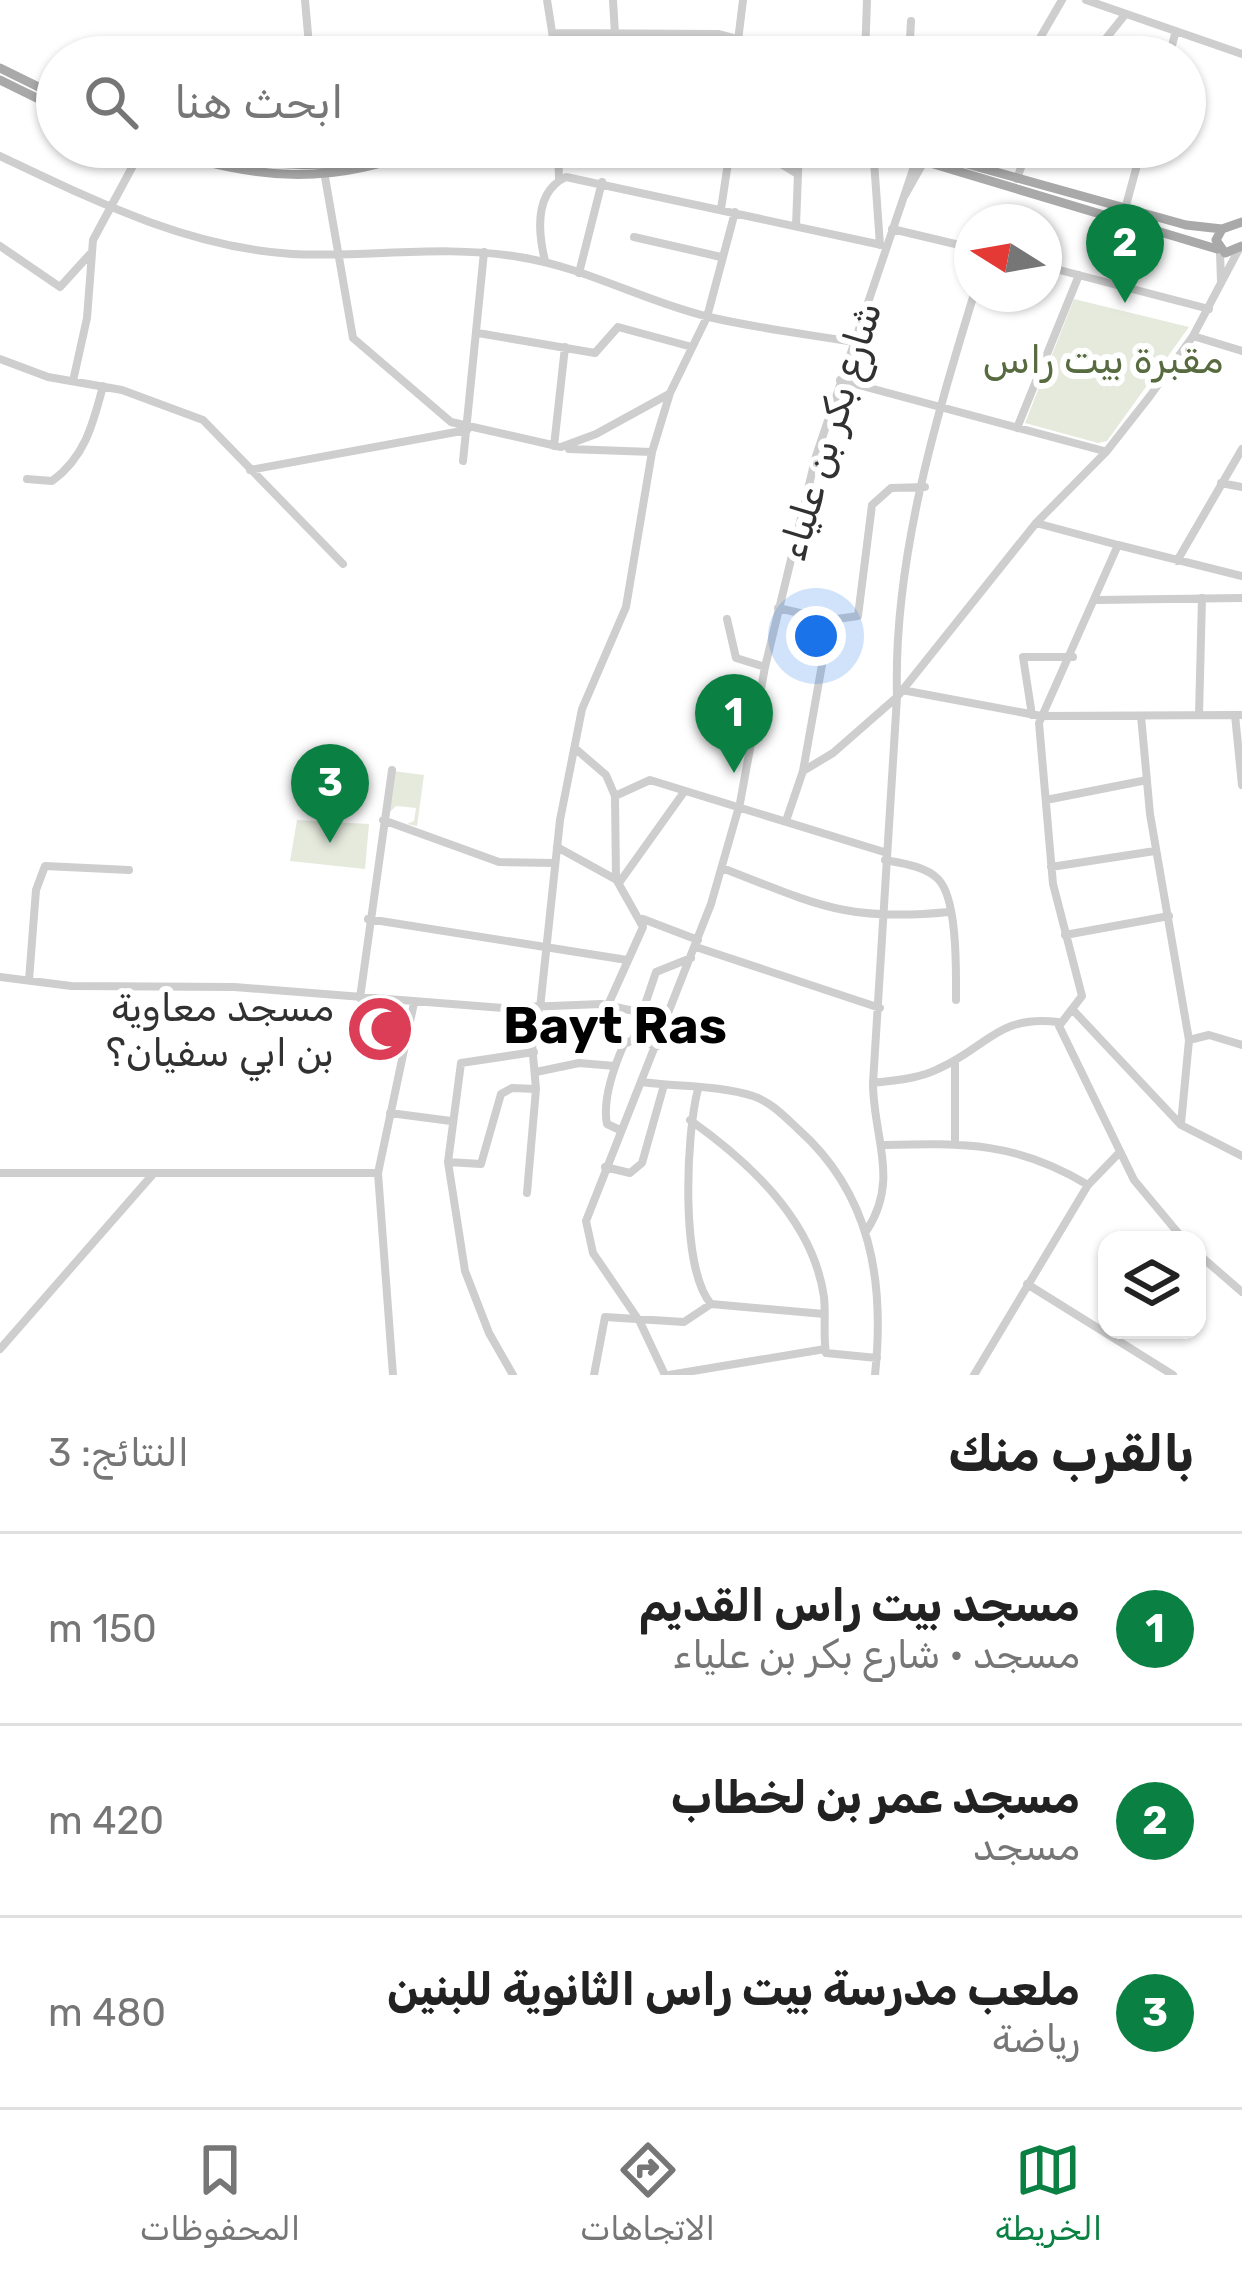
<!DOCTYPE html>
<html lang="ar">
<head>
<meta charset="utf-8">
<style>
  body { margin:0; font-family:Rubik,"Noto Sans Arabic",sans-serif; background:#f6f6f6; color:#222; direction:rtl }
  .controls { position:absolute; right:36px; bottom:36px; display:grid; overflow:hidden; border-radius:24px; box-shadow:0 3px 9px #0004 }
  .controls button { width:108px; height:108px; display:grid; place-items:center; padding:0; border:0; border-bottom:3px solid #e0e0e0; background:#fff; color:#222; font:60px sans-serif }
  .compass { position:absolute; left:954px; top:204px; width:108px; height:108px; border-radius:50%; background:#fff; box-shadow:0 3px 9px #0004; rotate:281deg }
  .you { position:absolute; left:816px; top:636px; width:42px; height:42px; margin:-30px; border:9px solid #fff; border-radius:50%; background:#1a73e8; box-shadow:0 0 0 18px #1a73e833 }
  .badge { display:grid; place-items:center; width:78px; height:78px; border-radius:50%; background:#0b8043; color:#fff; font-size:39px; font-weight:700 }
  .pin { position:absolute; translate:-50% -99px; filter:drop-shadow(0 3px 6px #0008) }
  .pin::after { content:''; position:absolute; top:63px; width:42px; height:36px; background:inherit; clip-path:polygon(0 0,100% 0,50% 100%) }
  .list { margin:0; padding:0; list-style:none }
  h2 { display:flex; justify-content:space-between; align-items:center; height:156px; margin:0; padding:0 48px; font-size:51px }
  h2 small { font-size:39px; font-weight:400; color:#767676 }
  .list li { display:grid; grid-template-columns:78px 1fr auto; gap:36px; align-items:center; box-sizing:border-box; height:192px; padding:0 48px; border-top:3px solid #e0e0e0 }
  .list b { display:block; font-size:45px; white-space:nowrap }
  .list p { margin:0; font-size:39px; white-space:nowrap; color:#767676 }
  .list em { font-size:39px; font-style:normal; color:#767676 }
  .icon { flex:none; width:66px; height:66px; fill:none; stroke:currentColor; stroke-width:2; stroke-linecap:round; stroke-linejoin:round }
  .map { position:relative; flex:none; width:1242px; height:1375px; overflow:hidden; direction:ltr }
  .search { position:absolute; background:#fff; box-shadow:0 3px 9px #0004; left:36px; right:36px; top:36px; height:132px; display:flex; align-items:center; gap:30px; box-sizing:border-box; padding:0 42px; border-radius:66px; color:#767676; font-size:45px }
  .sheet { height:732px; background:#fff }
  nav { display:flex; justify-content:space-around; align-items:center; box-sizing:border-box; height:168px; border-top:3px solid #e0e0e0; background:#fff; font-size:33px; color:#767676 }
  nav a { display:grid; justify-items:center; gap:6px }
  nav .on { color:#0b8043 }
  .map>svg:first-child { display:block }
</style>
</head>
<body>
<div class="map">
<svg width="1242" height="1375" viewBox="0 0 1242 1375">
  <rect width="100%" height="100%" fill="#fff"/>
  <!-- green -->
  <path fill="#e5eadd" d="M 1074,299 L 1189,327 L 1107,441 L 1098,443 L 1025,423 Z
    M 393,771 L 424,775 L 417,826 L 407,824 L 414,821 L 416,808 L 396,806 L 387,815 Z
    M 297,820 L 369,824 L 365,869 L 290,861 Z"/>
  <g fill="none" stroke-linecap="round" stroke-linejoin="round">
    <!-- minor -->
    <path stroke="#cecece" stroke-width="8" d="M 305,0 L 310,57
      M 547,0 L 556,57
      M 613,0 L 615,34
      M 1086,0 L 1242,54
      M 553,33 L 719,34 L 804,57
      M 933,45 L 973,57
      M 736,57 L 743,0
      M 865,57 L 867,0
      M 909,57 L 911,21
      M 1029,57 L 1062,0
      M 1091,57 L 1124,16
      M 1169,57 L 1175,34
      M 321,147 L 324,165
      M 558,147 L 559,179
      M 873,147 L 880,245
      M 725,154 L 768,156 L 796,173
      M 0,156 C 93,200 186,247 292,254 C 368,258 443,244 519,257 C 585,267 645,302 709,317 C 756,328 805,334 853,342
      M 965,164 L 972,147
      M 325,177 L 353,338 L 451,422 L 561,447 L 596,434 L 669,394
      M 1017,179 L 1028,147
      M 905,195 L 927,156
      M 721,209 L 728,163 L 721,147
      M 1125,209 L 1142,147
      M 796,226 L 799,147
      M 892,229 L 972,248
      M 634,237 L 721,257
      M 0,246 L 60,287 L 90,254
      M 1220,252 L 1221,281
      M 545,261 C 538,232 534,192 566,177 L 877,244
      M 1044,266 L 1209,309
      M 579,273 L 602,182
      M 478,333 L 595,353 L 618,327 L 692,347
      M 1193,336 L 1242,351
      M 0,359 L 48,377 L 122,390 L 203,420 L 343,564
      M 840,380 L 1104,451
      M 73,381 L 87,318 L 93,240 L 143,147
      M 1017,428 L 1079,275
      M 554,446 L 565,347
      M 569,449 L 652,452
      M 463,461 L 484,252
      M 250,470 L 467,430
      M 27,479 L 52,481 C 85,457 93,424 103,386
      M 1221,483 L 1242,487
      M 1036,523 L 1118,545 L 1039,723 L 1053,884 L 1082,996 L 1059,1026 L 1134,1180 L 1184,1240
      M 1118,545 L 1242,576
      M 1177,561 L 1242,449
      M 1097,600 L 1242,598
      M 778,608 L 830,620 L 858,616 L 872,505 L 891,488 L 925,487
      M 727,619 L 736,658 L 765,667
      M 902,690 L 1041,716 L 1235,715
      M 1032,715 L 1023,657 L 1073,657
      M 1199,715 L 1202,598
      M 1242,715 L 1235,715 L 1242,785
      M 1141,716 L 1150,814 L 1189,1040
      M 577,750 L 606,775 L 615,796 L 616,879 L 643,927 L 608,1005
      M 803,771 L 833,753 L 897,697 C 893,561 935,422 974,294
      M 615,796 L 650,780 L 884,852
      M 1046,800 L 1147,780
      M 787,818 L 803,771 L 830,620
      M 383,820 L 499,862 L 555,863
      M 557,847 L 615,879
      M 885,860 C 901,863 925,866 938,879 C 958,899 956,973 956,1000
      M 1051,867 L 1155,851
      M 722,868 C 816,904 845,922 949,912
      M 619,883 L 684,792
      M 368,919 L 627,960
      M 643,919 L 698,940
      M 1065,935 L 1169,916
      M 696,947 L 880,1008
      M 0,977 L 71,986 L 234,987 L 503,1008 L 601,1004 L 667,1018
      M 29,980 L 36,890 L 45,866 L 129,870
      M 360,998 L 392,770
      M 540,1008 L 560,820 L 582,709 L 626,607 L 652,452 L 670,393 L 707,317 L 735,212
      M 1072,1009 L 1181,1125 L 1242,1156
      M 657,1046 L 633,1040 L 656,972 L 691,958
      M 955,1061 L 955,1143
      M 536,1072 L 579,1063 L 615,1066
      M 642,1082 C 678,1087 719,1085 753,1096 C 771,1102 785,1117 798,1129 C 871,1194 885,1281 875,1375
      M 873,1083 C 895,1080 918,1079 938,1069 C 988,1047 997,1015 1058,1022
      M 698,1089 C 686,1135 680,1268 711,1304
      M 390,1113 L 451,1121
      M 690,1120 C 749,1162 813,1220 824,1297 C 826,1315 823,1335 826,1353 L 877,1358
      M 1181,1124 L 1189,1040 L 1209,1035 L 1242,1045
      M 620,1130 L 607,1124 C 602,1099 614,1067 624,1044 L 633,1040
      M 885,1145 C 965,1143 1017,1142 1088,1185
      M 448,1162 L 481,1164 L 501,1094 L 512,1088 L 536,1089
      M 605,1167 L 630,1173 L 642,1163 L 664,1085
      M 0,1173 L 154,1173
      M 378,1173 L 393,1375
      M 527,1193 L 536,1089 L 529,1010
      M 867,1230 C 900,1179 873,1137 873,1083 L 897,697 L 1036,523 L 1106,452 L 1150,396 L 1193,336 L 1239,249
      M 1197,1253 L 1242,1292
      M 1027,1284 L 1173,1375
      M 0,1349 L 154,1173 L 378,1173 L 414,1003
      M 513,1375 L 489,1333 L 465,1271 L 448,1162 L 461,1063 L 534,1052
      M 594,1375 L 605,1317 L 684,1322 L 711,1304 L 824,1314
      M 665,1375 L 640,1322 L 593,1253 L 586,1221 L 711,904 L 740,803 L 765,667 L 816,456 L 918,155
      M 669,1375 L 825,1349
      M 974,1375 L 1088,1185 L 1119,1153"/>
    <!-- major -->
    <path stroke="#a9a9a9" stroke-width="9" d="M 0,68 L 57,96
      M 0,80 L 57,108
      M 155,147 C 255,180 330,187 428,147
      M 189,147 C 262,165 331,175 402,147
      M 877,147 L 1217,249
      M 906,147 L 1186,225 L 1222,229
      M 1242,222 L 1222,229 L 1216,240 L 1225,253 L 1242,246"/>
  </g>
  <!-- icons -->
  <defs>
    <g id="mosque-disc" transform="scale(3.45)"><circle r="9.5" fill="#dd3e57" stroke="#fff"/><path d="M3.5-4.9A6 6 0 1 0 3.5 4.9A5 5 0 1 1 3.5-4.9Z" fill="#fff"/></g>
  </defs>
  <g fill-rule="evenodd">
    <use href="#mosque-disc" x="380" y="1029"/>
  </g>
  <g text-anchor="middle" stroke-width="12" stroke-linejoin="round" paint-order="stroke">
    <!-- park labels -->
    <g font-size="39" fill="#586b40" stroke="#fff">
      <text x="1103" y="373">مقبرة بيت راس</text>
    </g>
    <!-- street labels -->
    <g font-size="39" fill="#313131" stroke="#fff">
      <text transform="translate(829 431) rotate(-73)" y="14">شارع بكر بن علياء</text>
    </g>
    <!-- poi labels -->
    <g font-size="39" fill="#313131" stroke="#fff" text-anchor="end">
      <text x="334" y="1021">مسجد معاوية<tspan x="334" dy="45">بن ابي سفيان؟</tspan></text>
    </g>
    <!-- district labels -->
    <g font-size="51" font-weight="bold" fill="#000" stroke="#fff">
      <text x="615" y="1043">Bayt Ras</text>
    </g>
  </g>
</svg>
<div class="controls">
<button><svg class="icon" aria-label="layers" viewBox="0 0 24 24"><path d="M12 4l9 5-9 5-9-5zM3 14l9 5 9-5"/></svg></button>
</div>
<svg class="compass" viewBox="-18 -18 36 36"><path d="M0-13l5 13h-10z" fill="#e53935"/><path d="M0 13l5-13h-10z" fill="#767676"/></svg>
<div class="you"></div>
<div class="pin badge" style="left:734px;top:773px">1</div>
<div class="pin badge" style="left:1125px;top:303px">2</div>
<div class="pin badge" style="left:330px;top:843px">3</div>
<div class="search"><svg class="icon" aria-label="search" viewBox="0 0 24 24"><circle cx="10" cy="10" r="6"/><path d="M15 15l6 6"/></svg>ابحث هنا</div>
</div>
<section class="sheet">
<h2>بالقرب منك<small>النتائج: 3</small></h2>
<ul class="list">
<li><span class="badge">1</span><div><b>مسجد بيت راس القديم</b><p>مسجد · شارع بكر بن علياء</p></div><em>150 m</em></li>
<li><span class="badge">2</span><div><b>مسجد عمر بن لخطاب</b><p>مسجد</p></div><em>420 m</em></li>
<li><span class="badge">3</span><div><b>ملعب مدرسة بيت راس الثانوية للبنين</b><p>رياضة</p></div><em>480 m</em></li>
</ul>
</section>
<nav>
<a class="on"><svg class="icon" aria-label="map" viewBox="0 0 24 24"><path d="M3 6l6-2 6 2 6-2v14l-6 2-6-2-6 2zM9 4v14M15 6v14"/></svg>الخريطة</a>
<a><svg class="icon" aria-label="directions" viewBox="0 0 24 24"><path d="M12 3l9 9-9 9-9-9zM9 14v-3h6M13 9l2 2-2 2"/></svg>الاتجاهات</a>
<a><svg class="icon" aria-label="saved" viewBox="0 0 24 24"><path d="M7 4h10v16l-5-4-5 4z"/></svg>المحفوظات</a>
</nav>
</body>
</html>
